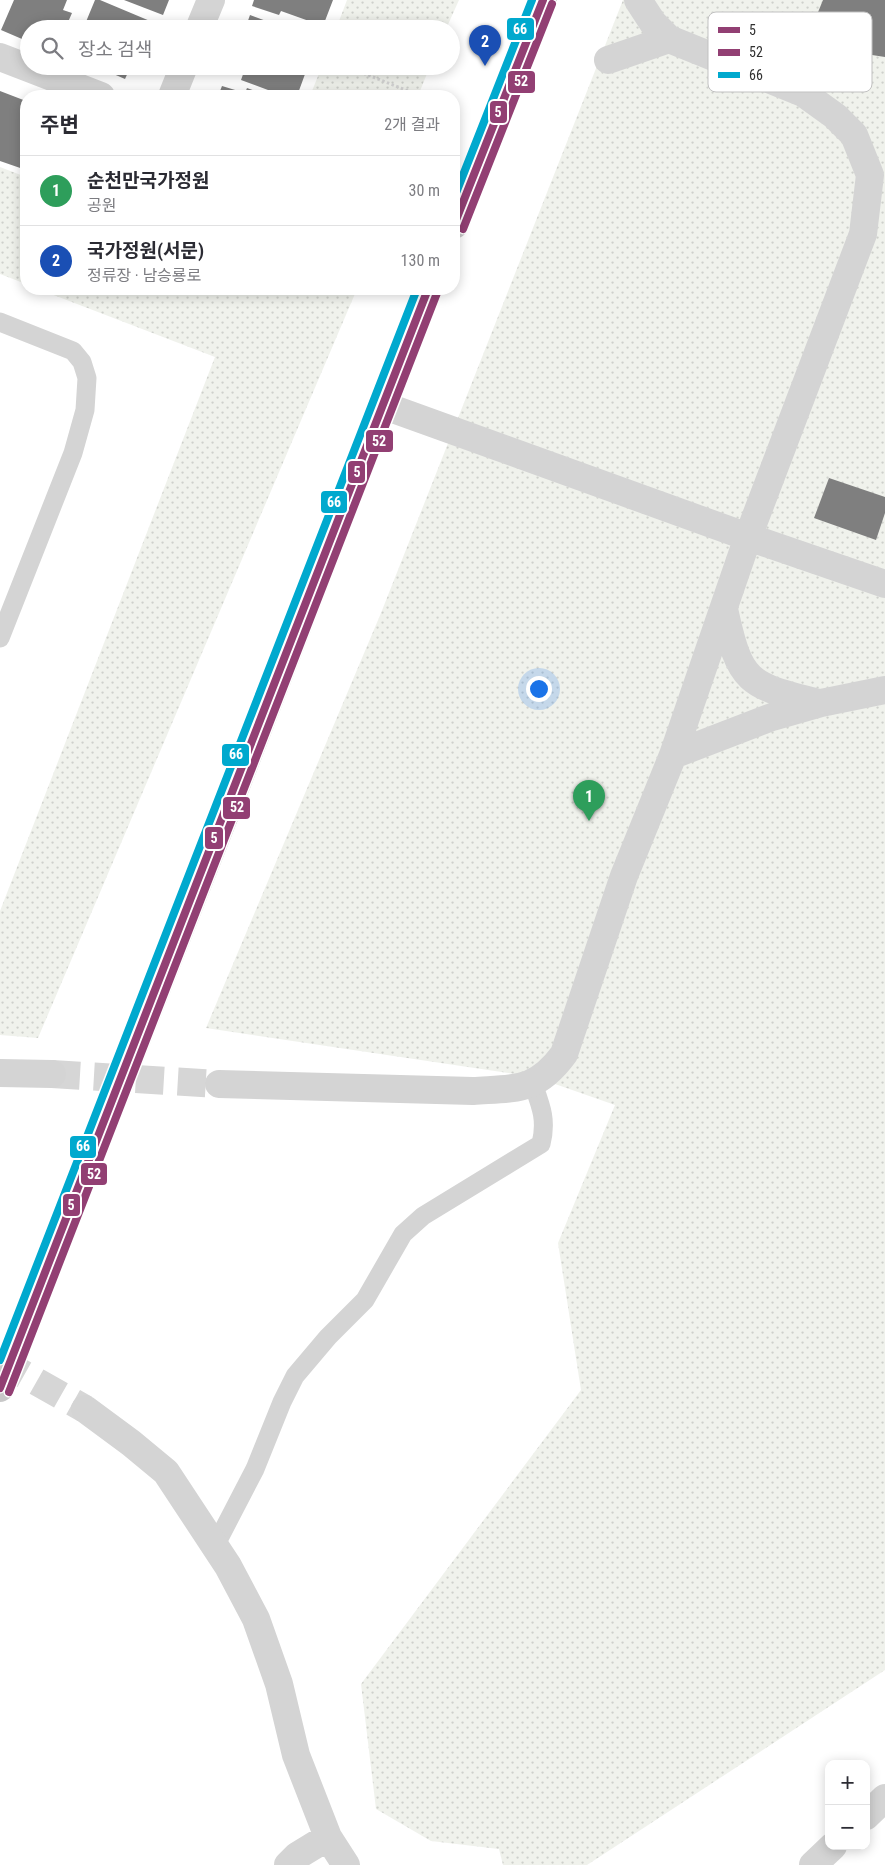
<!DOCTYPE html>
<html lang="ko">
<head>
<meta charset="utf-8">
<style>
  body { margin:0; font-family:"Roboto Condensed","Noto Sans KR",sans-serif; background:#f7f7f7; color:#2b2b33 }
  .controls { position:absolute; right:15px; bottom:15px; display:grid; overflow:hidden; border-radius:10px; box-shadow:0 2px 12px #0003 }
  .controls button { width:45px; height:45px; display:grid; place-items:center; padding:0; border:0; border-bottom:1px solid #e1e1e2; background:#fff; color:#2b2b33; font:25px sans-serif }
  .you { position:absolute; left:538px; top:688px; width:18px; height:18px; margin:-12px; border:4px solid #fff; border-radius:50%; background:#1a73e8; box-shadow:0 0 0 8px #1a73e833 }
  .badge { display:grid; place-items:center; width:32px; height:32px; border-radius:50%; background:#787878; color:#fff; font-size:16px; font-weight:700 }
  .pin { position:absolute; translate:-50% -41px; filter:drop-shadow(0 1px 2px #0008) }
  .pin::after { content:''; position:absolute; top:26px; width:18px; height:15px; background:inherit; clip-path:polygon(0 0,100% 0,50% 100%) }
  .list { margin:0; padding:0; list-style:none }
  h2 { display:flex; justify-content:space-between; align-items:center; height:65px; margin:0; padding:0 20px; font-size:21px }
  h2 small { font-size:16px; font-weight:400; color:#7c7c81 }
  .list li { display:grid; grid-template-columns:32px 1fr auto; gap:15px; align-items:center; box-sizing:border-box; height:70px; padding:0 20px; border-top:1px solid #e1e1e2 }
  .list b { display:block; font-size:19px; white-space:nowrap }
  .list p { margin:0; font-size:16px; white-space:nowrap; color:#7c7c81 }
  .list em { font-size:16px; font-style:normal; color:#7c7c81 }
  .icon { flex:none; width:28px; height:28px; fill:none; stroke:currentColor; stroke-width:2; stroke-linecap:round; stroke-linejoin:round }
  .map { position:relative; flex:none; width:885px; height:1865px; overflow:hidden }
  .search { position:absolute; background:#fff; box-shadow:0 2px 12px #0003; left:20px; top:20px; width:440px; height:55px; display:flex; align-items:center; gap:12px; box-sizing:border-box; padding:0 18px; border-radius:28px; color:#7c7c81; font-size:19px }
  .panel { position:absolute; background:#fff; box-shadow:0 2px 12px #0003; left:20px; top:90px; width:440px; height:205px; border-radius:20px }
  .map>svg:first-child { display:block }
</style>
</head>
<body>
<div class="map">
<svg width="885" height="1865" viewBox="0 0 885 1865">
  <defs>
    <pattern id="park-dots" width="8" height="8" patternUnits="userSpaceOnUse" patternTransform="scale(1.25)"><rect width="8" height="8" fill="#f0f2ec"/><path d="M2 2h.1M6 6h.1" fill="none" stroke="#ced0cb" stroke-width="1.8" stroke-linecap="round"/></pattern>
  </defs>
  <rect width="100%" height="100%" fill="#fff"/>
  <!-- park -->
  <path fill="url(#park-dots)" d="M 347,0 L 459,0 L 446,29 L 336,29 Z
    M 623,0 L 885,0 L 885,1670 L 587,1865 L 503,1865 L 499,1849 L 431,1841 L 376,1809 L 361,1684 L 581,1390 L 558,1243 L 615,1105 L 535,1077 L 206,1028 L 381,613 Z
    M 322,66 L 430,66 L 418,96 L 310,96 Z
    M 0,167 L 26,177 L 26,284 L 0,274 Z
    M 38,289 L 357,289 L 38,1038 L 0,1035 L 0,911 L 215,357 Z"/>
  <!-- building -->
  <path fill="#7f7f7f" d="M 14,0 L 67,0 L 63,10 L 72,13 L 65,29 L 29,29 L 29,42 L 1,30 Z
    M 95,0 L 100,0 L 150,21 L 146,29 L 83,29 Z
    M 124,0 L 169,0 L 163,15 Z
    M 254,0 L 333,0 L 323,26 L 281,11 L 279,15 L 252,6 Z
    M 823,0 L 885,0 L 885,57 L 872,55 L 868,64 L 807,39 Z
    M 250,15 L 288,29 L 245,29 Z
    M 95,66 L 131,66 L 125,79 Z
    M 246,66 L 308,66 L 297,96 L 284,96 L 241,80 Z
    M 222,86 L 245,93 L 247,88 L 270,96 L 218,96 Z
    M 0,91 L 26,101 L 26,170 L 0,161 Z
    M 829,478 L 885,497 L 885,513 L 876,540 L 814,518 Z"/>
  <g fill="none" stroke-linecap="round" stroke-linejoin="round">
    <!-- street-tunnel -->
    <path stroke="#d6d6d6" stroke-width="28" stroke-dasharray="28 14" stroke-linecap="butt" d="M 52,1074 L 219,1084
      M 0,1361 L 85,1409"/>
    <!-- path -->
    <path stroke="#d3d3d3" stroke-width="3" stroke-dasharray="2.5 2.5" stroke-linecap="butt" d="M 345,66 L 421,96"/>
    <!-- lane -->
    <path stroke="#d4d4d4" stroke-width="19" d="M 0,322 L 73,351 L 82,362 L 87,378 L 85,410 L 73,453 L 0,638
      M 214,1548 L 255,1469 L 282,1402 L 295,1376 L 328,1337 L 365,1300 L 403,1234 L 423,1216 L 541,1144 C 547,1120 541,1106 533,1084"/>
    <!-- street -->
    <path stroke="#d4d4d4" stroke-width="28" d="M 199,29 L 211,0
      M 0,57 L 101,96
      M 608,60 L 669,39 L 653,23 L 638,0
      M 172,96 L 184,66
      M 382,405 L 748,537 L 885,584
      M 724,609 C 740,683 747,685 819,703
      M 673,755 L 772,717 L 821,703 L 885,690
      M 0,1073 L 52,1074
      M 219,1084 L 473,1091 C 516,1088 536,1092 564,1054 L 624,876 L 673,755 L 748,537 L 863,234 L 870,175 L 854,135 L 835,116 L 803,93 L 669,39
      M 85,1409 L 131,1443 L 166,1472 L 228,1566 L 256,1619 L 279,1684 L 296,1755 L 328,1837 L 346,1865
      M 866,1816 L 885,1798
      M 288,1865 L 297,1856 L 328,1837
      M 813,1865 L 833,1846"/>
    <!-- primary -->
    <path stroke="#c8c8c8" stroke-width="28" d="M 454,225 L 543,0
      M 224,817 L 428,289"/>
    <!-- primary-bridge -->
    <path stroke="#c8c8c8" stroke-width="28" d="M 0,1388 L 224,817"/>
    <!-- bus-1 casing -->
    <g stroke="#fff" stroke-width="11">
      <path id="bus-1" d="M 454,225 L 543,0
        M 0,1388 L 428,289"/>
    </g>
    <!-- bus-2 casing -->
    <g stroke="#fff" stroke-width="11">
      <path id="bus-2" d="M 463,229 L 552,4
        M 9,1392 L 437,293"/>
    </g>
    <!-- bus-3 casing -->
    <g stroke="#fff" stroke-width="11">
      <path id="bus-3" d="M 454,198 L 532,0
        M 0,1360 L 417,289"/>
    </g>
    <!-- bus-1 -->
    <use href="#bus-1" stroke="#923f73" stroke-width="8"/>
    <!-- bus-2 -->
    <use href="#bus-2" stroke="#923f73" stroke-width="8"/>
    <!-- bus-3 -->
    <use href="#bus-3" stroke="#00a9ce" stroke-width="8"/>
  </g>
  <!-- legend -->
  <rect x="708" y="12" width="164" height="80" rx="8" fill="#fff" stroke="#c1c1c1" stroke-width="1"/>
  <rect x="718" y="27" width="22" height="6" fill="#923f73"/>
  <rect x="718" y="49" width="22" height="7" fill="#923f73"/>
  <rect x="718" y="72" width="22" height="6" fill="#00a9ce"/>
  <g font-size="14" fill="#303030">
    <text x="749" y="35">5</text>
    <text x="749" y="57">52</text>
    <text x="749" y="80">66</text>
  </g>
  <g stroke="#fff" stroke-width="2">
    <rect x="506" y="17" width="29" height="24" rx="5" fill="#00a9ce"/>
    <rect x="507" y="70" width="29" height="24" rx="5" fill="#923f73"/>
    <rect x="489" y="100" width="19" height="24" rx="5" fill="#923f73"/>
    <rect x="365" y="429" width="29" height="24" rx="5" fill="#923f73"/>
    <rect x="347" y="460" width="19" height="24" rx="5" fill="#923f73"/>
    <rect x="320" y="490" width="28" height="24" rx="5" fill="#00a9ce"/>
    <rect x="221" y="743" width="29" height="24" rx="5" fill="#00a9ce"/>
    <rect x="222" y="796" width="29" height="24" rx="5" fill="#923f73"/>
    <rect x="204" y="826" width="20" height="24" rx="5" fill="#923f73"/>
    <rect x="69" y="1135" width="28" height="24" rx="5" fill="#00a9ce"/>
    <rect x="80" y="1162" width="28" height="24" rx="5" fill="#923f73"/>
    <rect x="62" y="1193" width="19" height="24" rx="5" fill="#923f73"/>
  </g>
  <g font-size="14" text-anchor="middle" font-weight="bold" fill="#fff">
    <text x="520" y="34">66</text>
    <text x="521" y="86">52</text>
    <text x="498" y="117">5</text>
    <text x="379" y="446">52</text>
    <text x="357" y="477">5</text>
    <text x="334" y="507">66</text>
    <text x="236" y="759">66</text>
    <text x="237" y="812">52</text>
    <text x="214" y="843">5</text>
    <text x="83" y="1151">66</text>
    <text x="94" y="1179">52</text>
    <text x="71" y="1210">5</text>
  </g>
</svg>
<div class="controls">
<button>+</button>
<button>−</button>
</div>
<div class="you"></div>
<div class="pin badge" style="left:589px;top:821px;background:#2e9e5b">1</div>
<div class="pin badge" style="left:485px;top:66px;background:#1a4fb4">2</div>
<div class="search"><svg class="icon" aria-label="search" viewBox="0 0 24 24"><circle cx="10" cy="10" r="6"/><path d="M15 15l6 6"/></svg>장소 검색</div>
<section class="panel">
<h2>주변<small>2개 결과</small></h2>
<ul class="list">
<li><span class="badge" style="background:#2e9e5b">1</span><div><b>순천만국가정원</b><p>공원</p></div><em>30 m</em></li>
<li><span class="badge" style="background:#1a4fb4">2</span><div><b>국가정원(서문)</b><p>정류장 · 남승룡로</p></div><em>130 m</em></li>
</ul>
</section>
</div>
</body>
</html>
